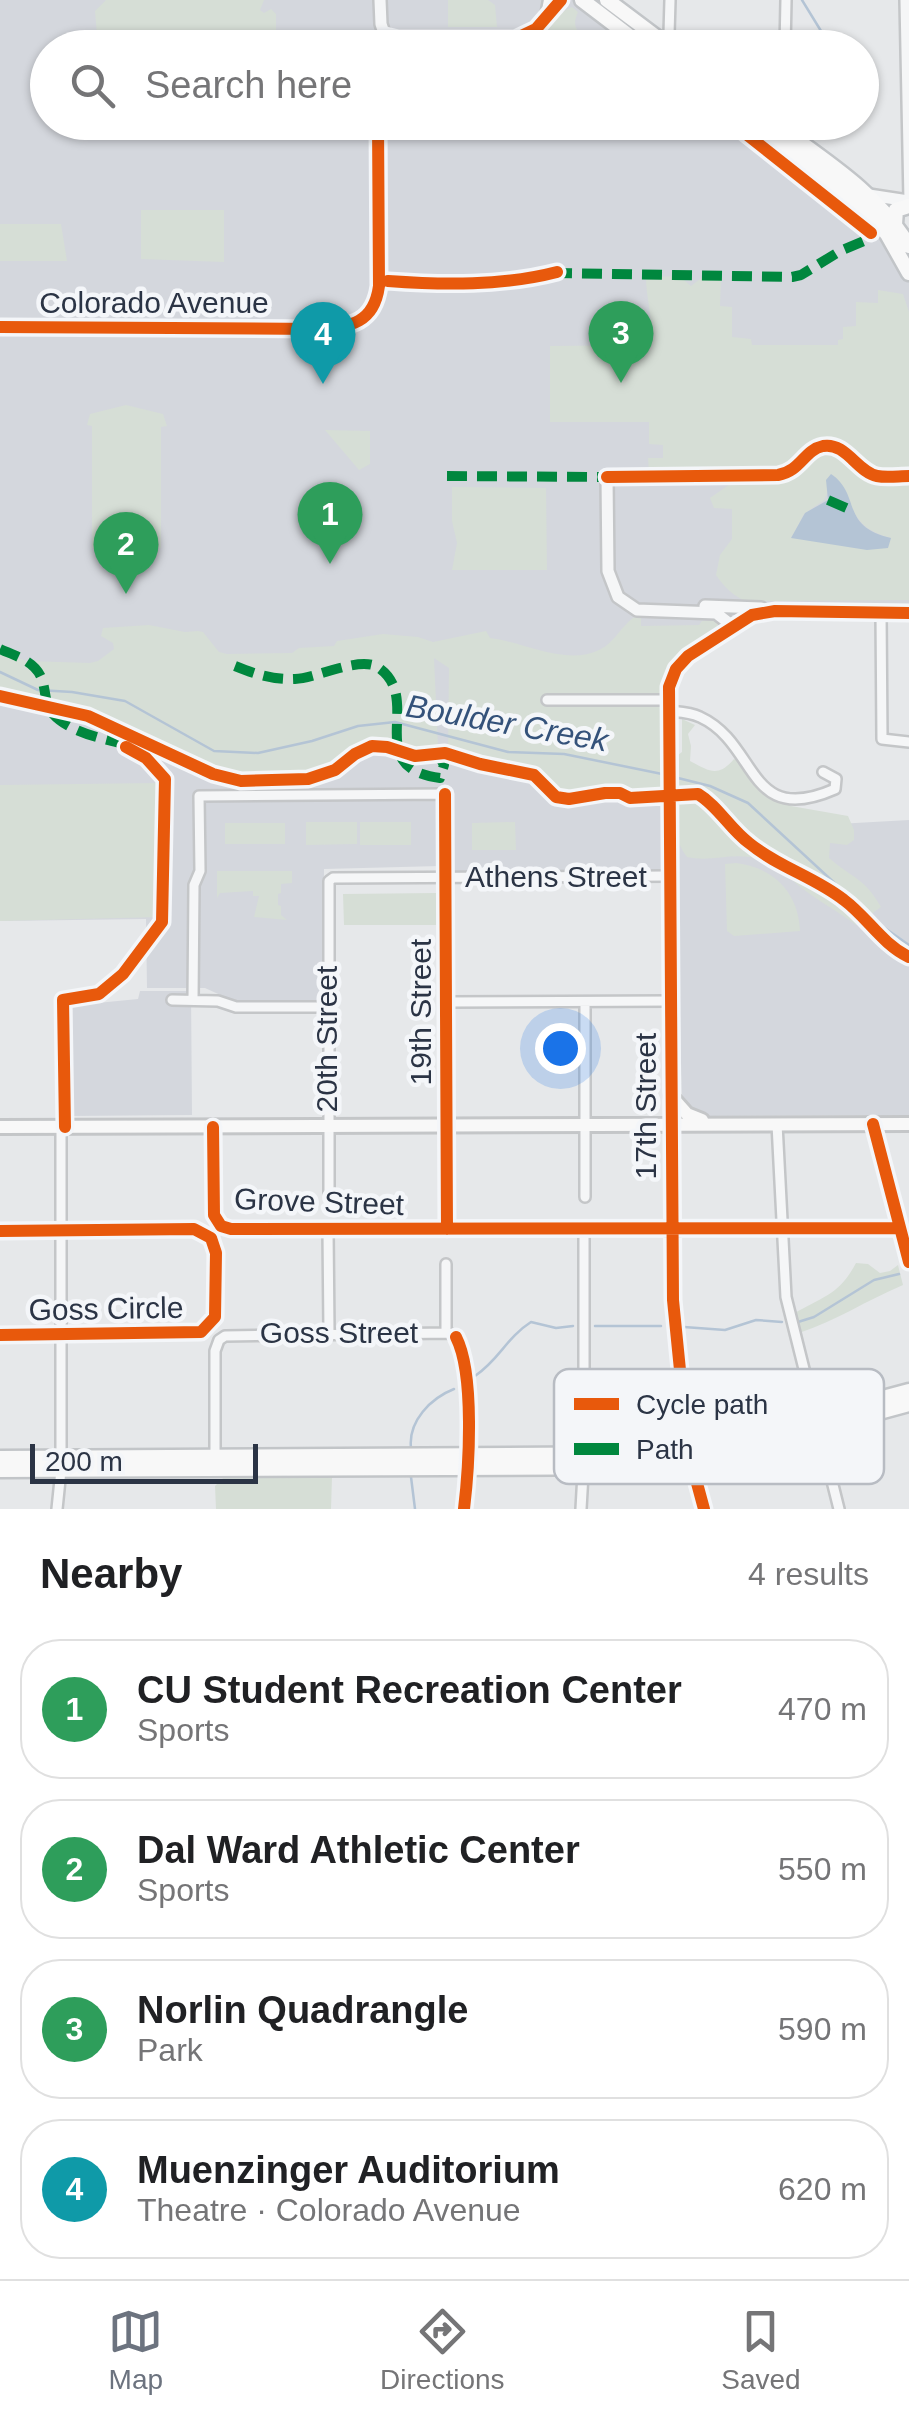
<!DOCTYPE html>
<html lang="en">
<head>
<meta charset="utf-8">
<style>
  body { margin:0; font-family:Arial,sans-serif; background:#f2f2f2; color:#202124 }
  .scale { position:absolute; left:30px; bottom:25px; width:228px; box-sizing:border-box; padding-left:10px; border:5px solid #2b3445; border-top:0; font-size:28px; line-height:35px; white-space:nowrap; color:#2b3445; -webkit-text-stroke:8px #f4f6f9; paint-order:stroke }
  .you { position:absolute; left:560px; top:1048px; width:35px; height:35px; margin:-25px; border:8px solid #fff; border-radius:50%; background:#1a73e8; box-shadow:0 0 0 15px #1a73e833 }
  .badge { display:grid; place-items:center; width:65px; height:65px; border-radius:50%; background:#6c737f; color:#fff; font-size:32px; font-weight:700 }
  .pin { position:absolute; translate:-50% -82px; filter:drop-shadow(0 2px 5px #0008) }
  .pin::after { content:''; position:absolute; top:52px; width:35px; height:30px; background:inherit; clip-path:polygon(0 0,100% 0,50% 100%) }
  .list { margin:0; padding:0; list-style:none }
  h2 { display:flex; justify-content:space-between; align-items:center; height:130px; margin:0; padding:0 40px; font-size:42px }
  h2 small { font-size:32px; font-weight:400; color:#757577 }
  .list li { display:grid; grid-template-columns:65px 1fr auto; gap:30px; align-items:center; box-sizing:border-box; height:140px; margin:0 20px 20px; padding:0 20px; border:2px solid #e0e0e0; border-radius:40px }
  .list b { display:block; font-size:38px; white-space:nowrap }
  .list p { margin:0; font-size:32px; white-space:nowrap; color:#757577 }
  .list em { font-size:32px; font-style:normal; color:#757577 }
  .icon { flex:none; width:55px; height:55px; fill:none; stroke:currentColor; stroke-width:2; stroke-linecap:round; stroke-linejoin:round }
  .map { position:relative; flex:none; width:909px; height:1509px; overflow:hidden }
  .search { position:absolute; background:#fff; box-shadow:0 2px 8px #0004; left:30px; right:30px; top:30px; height:110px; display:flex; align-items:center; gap:25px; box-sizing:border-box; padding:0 35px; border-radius:55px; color:#757577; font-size:38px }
  .sheet { height:770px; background:#fff }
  nav { display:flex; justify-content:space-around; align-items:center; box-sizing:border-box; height:140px; border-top:2px solid #e0e0e0; background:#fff; font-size:28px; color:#757577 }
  nav a { display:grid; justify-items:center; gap:5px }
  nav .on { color:#6c737f }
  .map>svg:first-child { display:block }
</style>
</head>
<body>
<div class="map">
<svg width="909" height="1509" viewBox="0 0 909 1509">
  <rect width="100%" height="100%" fill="#e6e8ea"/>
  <!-- built -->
  <path fill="#d4d7dd" d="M 0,0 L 576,0 L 635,47 L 48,48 L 48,122 L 746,123 L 863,211 L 895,255 L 909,281 L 909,607 L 763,609 L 685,655 L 457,659 L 662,761 L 664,873 L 454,873 L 440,866 L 324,869 L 324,1005 L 238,1003 L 205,988 L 147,988 L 146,919 L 0,921 Z
    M 675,817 L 766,828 L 909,820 L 909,1115 L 708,1116 L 698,1115 L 682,1103 Z
    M 140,991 L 191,991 L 192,1115 L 68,1116 L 67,1006 L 138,999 Z"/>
  <!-- green -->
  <path fill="#d6ded6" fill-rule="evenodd" d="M 106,0 L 264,0 L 260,10 L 264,13 L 271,9 L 276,14 L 276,47 L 98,47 L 95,11 Z
    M 448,0 L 488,0 L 495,5 L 497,27 L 448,27 Z
    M 572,7 L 578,12 C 569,32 583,33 594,47 L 544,47 C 543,33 559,11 572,7 Z
    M 141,210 L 224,210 L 224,262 L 141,259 Z
    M 0,224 L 61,224 L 67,261 L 0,261 Z
    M 679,276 L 691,286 L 704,276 L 721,277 L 720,306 L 732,307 L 732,337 L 751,339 L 752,345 L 838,345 L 838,340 L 843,339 L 843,327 L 856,326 L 856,302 L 878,303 L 878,290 L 903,294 L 909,312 L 909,471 C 897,471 879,475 868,468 C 851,457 845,436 820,441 C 804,445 797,465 781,470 L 649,471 L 648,458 L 663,458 L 663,445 L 649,444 L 649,422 L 550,422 L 550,346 L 649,345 C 655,321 646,301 646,277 Z
    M 126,405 L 163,414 L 167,426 L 161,427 L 161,548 L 92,548 L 92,426 L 87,425 L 90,414 Z
    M 325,430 L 370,431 L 370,464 L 359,470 Z
    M 826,453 L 836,454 L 864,474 L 909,480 L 909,600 L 764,601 L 767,607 C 743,603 730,595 716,575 L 720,555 L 732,539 L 732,509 L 714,508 L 710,498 L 733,482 L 785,480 L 803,469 L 817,454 ZM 829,489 L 845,490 C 853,517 863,531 891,538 L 792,537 L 804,514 L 824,500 Z
    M 452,487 L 546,488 L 547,570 L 452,570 L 457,543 L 452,521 Z
    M 641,614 L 641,626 L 699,625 L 702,621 L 717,620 L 719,630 L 672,670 L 662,707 L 662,790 L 632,793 L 620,788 L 562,795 C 556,790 550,782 544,778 C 516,759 477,769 448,751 L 449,668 L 434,658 L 438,747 L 416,750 L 380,745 L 355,752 L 316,774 L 244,777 L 221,772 L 176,747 L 74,708 L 0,691 L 0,652 L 27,661 L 90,663 L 98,661 L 114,649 L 113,643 L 101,636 L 103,628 L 149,625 L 185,632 L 198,631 L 203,632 L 219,652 L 227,654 L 292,653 L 299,648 L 334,646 L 337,641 L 383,634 L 418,637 L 433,642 L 486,631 L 490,638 C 524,642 566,666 599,650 C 617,642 623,620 641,614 Z
    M 682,719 L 695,725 L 688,734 L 691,746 L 690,761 C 709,771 718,778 734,759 L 745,764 L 791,806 L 848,816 L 854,830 L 854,840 L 847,845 L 830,843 L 829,858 C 852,878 865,878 881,907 L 856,925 C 839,912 820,902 803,889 C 780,872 784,861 750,857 C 727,854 709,862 687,857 C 666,831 676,786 678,755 L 682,752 Z
    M 158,783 L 160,917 L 0,921 L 0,785 Z
    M 306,822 L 357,822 L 357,844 L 306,845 Z
    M 360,822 L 411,822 L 411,845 L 360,845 Z
    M 515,822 L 516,850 L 472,850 L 472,823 Z
    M 225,823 L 285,823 L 285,844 L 225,844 Z
    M 736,863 C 773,867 799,893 800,931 L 734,936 L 727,931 L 725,864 Z
    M 217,871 L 292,871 L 292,883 L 281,884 L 281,893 L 278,894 L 278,905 L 281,906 L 281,915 L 287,920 L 254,917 L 259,896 L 253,896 L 253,891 L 220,893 L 217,898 Z
    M 436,893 L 436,925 L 344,925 L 343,894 Z
    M 856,1263 L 868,1264 L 880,1273 L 890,1271 L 898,1265 L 903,1285 C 867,1300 836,1321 799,1333 L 793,1314 C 824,1296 839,1295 856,1263 Z
    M 224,1477 L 332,1477 L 331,1509 L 216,1509 L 215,1486 Z"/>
  <!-- water -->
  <path fill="#b4c4d5" d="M 831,474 C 862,495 839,526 891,538 L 888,548 L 867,550 L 791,538 L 805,513 L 828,500 L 826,480 Z"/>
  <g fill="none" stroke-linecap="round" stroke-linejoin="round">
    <!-- stream -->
    <path stroke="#b4c4d5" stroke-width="2.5" d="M 802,0 L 829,44
      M 0,672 L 38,690 L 72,692 L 125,701 L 214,751 L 258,753 L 312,741 L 358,726 L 395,722 L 508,752 L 564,754 L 667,775
      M 674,777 L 710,786 L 748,803 L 879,924 L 909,945
      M 798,1322 L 814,1317 L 874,1280 L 899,1274
      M 595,1326 L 661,1326
      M 684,1327 L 725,1330 L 756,1320 L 782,1322
      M 475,1376 C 500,1359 506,1338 531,1322 L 556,1328 L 573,1326
      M 411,1448 C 408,1421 431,1398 454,1389
      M 411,1477 L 415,1509"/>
    <!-- minor casing -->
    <g stroke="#c4c6c8" stroke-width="14">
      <path id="minor" d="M 905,0 L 909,201
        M 662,45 L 669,34 L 670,0
        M 785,48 L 786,0
        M 881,613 L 882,739 L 909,742
        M 547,700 L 669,700
        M 669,711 C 679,712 690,712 700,717 C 759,744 746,828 835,789 L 836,779 L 823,772
        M 63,1000 L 65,1127
        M 172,1000 L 218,1001 L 236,1007 L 328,1007
        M 193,1000 L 194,885 L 200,871 L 199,796 L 445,794 L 447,1229
        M 447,1002 L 671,1001
        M 585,1002 L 585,1197
        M 777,1124 L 786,1297 L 839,1509
        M 213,1127 L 214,1215 L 221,1226 L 231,1229 L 900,1228
        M 329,1193 L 329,881 L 333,878 L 669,876
        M 328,1230 L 329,1332
        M 0,1231 L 194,1229 L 211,1238 L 216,1253 L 215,1317 L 201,1332 L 0,1335
        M 446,1332 L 446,1264
        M 215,1457 L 215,1351 L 219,1340 L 225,1336 L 449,1333 C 478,1348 468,1478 464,1509
        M 57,1509 L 61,1470 L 61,1127
        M 581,1509 L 584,1456 L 584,1229"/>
    </g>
    <!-- tertiary casing -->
    <g stroke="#c4c6c8" stroke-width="16">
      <path id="tertiary" d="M 385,36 L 398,39 L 515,39 L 536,29 L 561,0
        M 378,48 L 385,36 L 381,24 L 380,0
        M 869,195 L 909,201
        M 0,327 L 318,329 C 351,327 374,323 379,286 L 378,122
        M 705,606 L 761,608
        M 734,627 L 716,613 L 637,610 L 618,597 L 608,571 L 607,477 L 778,475 C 801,471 804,450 823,446 C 846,442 857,472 877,476 C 887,478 899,476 909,476
        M 873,1124 L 909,1262
        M 704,1509 L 688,1450 L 673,1300 L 669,687 L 676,669 L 688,656 L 752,615 L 775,611 L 909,613"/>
    </g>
    <!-- secondary casing -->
    <g stroke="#c4c6c8" stroke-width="18">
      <path id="secondary" d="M 671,1096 L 687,1114 L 702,1120
        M 0,1127 L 909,1124"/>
    </g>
    <!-- primary casing -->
    <g stroke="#c2c5c8" stroke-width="19">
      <path id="primary" d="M 582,0 L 645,48
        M 607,0 L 671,48
        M 549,11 L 551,0
        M 753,122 L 869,212 L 887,234 L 909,273
        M 772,122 C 823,160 876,191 909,246
        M 895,224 L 896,210 L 909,206
        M 0,1458 L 655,1454 L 688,1450 L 909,1391
        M 0,1470 L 657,1467 L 691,1463 L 909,1404"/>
    </g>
    <!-- minor -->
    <use href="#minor" stroke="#f5f6f7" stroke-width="9"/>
    <!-- tertiary -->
    <use href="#tertiary" stroke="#f5f6f7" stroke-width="11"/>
    <!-- secondary -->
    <use href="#secondary" stroke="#f8f8f8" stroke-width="12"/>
    <!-- primary -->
    <use href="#primary" stroke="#f8f8f8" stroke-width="14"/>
    <!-- quiet -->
    <path stroke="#00873e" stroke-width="10" stroke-dasharray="20 10" stroke-linecap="butt" d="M 552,273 L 792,277 L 801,275 L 840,251 L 871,238
      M 447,476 L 607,477
      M 828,500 L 851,510
      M 0,649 C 18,657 38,662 43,683 C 46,694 45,705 53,714 C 68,731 99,738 120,743
      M 235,666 C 255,674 273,680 295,679 C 318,678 361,655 379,668 C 424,700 361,768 440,778 L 444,765 L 437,752"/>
    <!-- cycleway casing -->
    <g stroke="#f4f6f9" stroke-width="19">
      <path id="cycleway" d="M 385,36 L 398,39 L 515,39 L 536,29 L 561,0
        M 731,122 L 871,233
        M 388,281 C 443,285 503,286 557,272
        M 0,327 L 318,329 C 351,327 374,323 379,286 L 378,122
        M 607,477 L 778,475 C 801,471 804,450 823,446 C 846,442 857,472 877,476 C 887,478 899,476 909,476
        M 0,696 L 88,716 L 213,774 L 241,781 L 308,779 L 335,770 L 355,754 L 372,746 L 387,747 L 415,756 L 445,753 L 480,764 L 534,775 L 556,797 L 569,799 L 605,793 L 620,793 L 630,798 L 698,794 C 718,806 730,829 749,843 C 778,867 815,877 844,900 C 867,917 882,944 909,957
        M 445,794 L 447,1229
        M 873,1124 L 909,1262
        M 65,1127 L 63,1000 L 99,994 L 123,974 L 162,922 L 165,779 L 146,758 L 126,747
        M 213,1127 L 214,1215 L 221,1226 L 231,1229 L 900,1228
        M 0,1231 L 194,1229 L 211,1238 L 216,1253 L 215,1317 L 201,1332 L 0,1335
        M 456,1337 C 475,1374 469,1468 464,1509
        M 704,1509 L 688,1450 L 673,1300 L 669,687 L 676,669 L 688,656 L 752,615 L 775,611 L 909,613"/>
    </g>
    <!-- cycleway -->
    <use href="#cycleway" stroke="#e8590c" stroke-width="12"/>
  </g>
  <g text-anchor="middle" stroke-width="9" stroke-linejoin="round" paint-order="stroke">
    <!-- street labels -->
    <g font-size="30" fill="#2b3445" stroke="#f4f6f9">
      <text x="154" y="313">Colorado Avenue</text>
      <text x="556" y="887">Athens Street</text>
      <text transform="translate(421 1012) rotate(-90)" y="10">19th Street</text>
      <text transform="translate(327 1039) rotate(-90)" y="10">20th Street</text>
      <text transform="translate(646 1106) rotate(-90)" y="10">17th Street</text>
      <text transform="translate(319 1202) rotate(2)" y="10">Grove Street</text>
      <text transform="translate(106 1309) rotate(-1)" y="10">Goss Circle</text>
      <text x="339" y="1343">Goss Street</text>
    </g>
    <!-- water labels -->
    <g font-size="32" font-style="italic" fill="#34527a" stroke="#f4f6f9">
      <text transform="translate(507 723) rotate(10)" y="11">Boulder Creek</text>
    </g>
  </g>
  <!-- legend -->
  <rect x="554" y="1369" width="330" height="115" rx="15" fill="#f4f6f9" stroke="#b8bcc3" stroke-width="2.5"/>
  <rect x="574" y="1398" width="45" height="12" fill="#e8590c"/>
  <rect x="574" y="1443" width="45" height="12" fill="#00873e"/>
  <g font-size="28" fill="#2b3445">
    <text x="636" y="1414">Cycle path</text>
    <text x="636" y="1459">Path</text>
  </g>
</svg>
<div class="scale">200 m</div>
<div class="you"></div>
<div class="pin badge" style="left:330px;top:564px;background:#2e9e5b">1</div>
<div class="pin badge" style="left:126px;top:594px;background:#2e9e5b">2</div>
<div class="pin badge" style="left:621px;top:383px;background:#2e9e5b">3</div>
<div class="pin badge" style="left:323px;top:384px;background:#0f9aa8">4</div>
<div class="search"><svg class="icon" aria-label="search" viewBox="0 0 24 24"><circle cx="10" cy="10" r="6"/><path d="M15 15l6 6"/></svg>Search here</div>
</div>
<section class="sheet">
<h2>Nearby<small>4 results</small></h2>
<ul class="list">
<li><span class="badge" style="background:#2e9e5b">1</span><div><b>CU Student Recreation Center</b><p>Sports</p></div><em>470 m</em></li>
<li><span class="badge" style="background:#2e9e5b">2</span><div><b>Dal Ward Athletic Center</b><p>Sports</p></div><em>550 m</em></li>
<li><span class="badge" style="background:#2e9e5b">3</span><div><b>Norlin Quadrangle</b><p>Park</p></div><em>590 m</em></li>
<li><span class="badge" style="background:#0f9aa8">4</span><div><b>Muenzinger Auditorium</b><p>Theatre · Colorado Avenue</p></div><em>620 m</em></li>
</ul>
</section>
<nav>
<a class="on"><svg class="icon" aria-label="map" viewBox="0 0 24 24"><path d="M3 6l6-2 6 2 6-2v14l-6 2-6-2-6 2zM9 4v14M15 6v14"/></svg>Map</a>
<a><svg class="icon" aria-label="directions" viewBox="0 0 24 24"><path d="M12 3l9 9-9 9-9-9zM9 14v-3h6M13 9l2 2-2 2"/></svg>Directions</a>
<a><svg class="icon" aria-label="saved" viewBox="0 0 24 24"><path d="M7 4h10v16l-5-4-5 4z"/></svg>Saved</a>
</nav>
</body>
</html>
